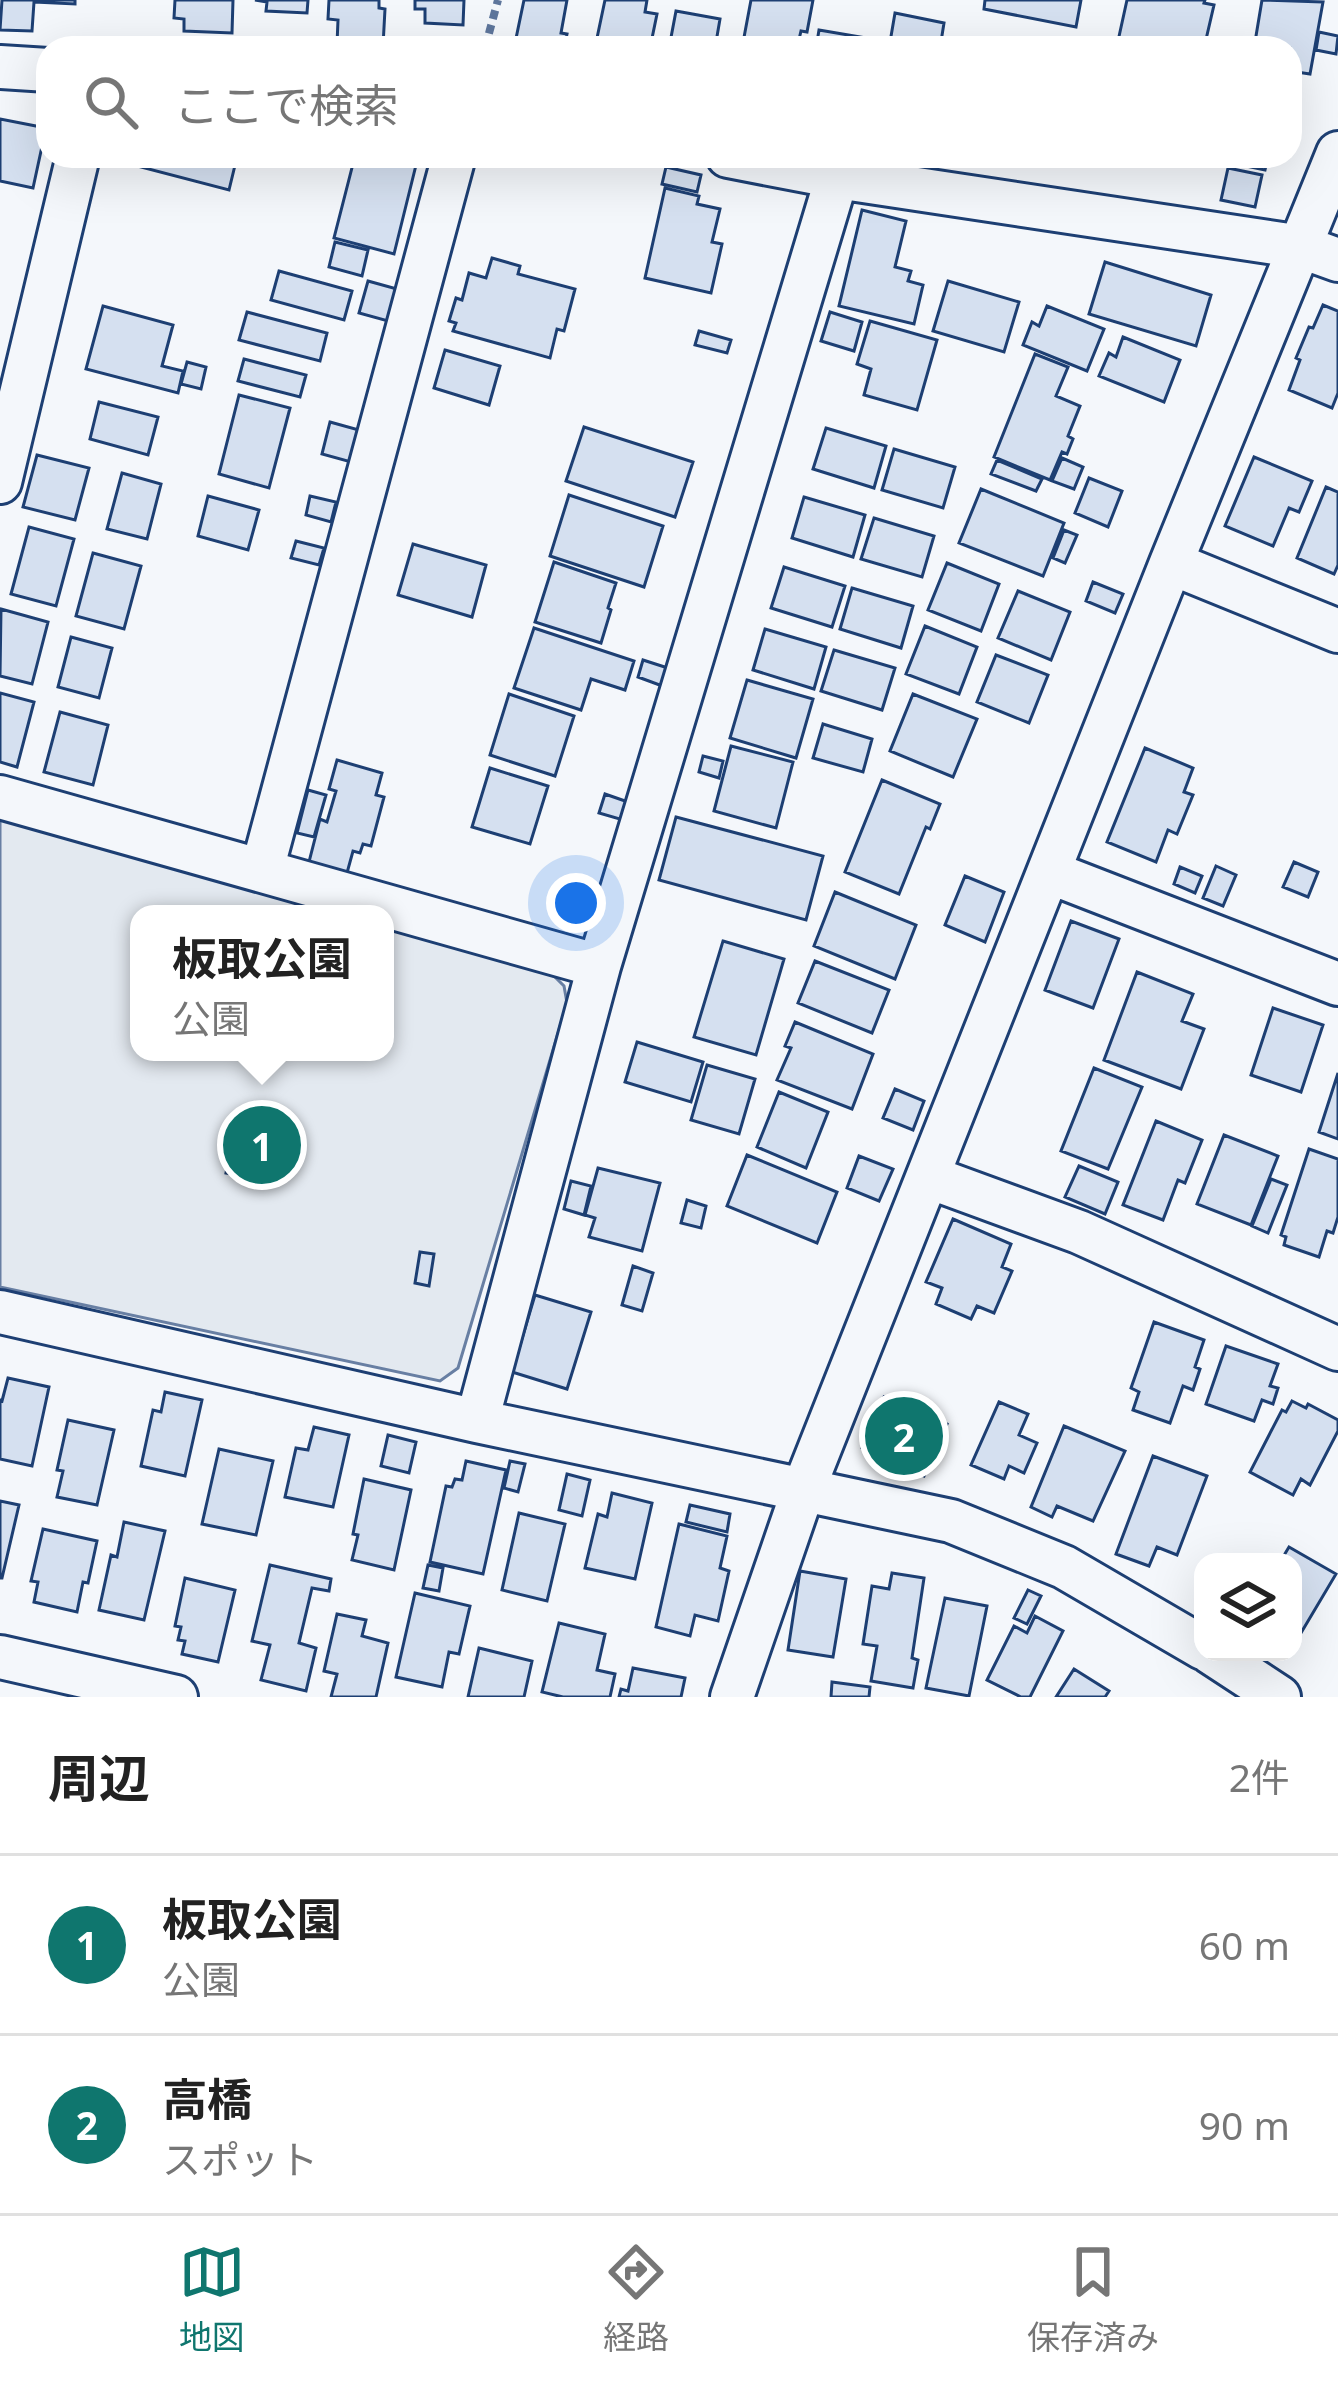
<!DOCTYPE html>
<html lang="ja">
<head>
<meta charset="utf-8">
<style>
  body { margin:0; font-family:"Noto Sans","Noto Sans JP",sans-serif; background:#f2f2f2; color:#222 }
  .controls { position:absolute; right:36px; bottom:36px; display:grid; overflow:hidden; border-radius:24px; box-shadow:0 12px 48px #0002 }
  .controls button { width:108px; height:108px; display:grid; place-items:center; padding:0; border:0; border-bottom:3px solid #e0e0e0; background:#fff; color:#222; font:60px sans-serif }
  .you { position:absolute; left:576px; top:903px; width:42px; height:42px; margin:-30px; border:9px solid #fff; border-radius:50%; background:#1a73e8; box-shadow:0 0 0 18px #1a73e833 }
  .badge { display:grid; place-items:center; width:78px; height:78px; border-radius:50%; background:#0f766e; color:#fff; font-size:39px; font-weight:700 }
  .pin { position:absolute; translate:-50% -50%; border:6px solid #fff; box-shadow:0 3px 12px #0006 }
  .popup { position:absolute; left:130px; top:905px; width:264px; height:156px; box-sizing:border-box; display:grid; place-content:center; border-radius:24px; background:#fff; filter:drop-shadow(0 3px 9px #0005); font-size:39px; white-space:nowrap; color:#767676 }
  .popup b { font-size:45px; color:#222 }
  .popup::after { content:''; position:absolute; left:50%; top:100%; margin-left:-24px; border:24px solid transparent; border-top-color:#fff }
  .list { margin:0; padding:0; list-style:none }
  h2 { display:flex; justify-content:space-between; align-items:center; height:156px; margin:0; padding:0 48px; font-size:51px }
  h2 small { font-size:39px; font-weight:400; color:#767676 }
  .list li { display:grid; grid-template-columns:78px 1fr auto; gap:36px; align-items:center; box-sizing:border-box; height:180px; padding:0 48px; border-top:3px solid #e0e0e0 }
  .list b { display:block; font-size:45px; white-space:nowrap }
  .list p { margin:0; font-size:39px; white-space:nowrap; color:#767676 }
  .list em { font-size:39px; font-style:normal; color:#767676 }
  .icon { flex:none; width:66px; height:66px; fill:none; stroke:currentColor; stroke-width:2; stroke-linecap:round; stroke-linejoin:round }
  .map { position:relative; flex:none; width:1338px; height:1697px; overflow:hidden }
  .search { position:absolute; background:#fff; box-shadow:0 12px 48px #0002; left:36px; right:36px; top:36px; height:132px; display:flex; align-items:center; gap:30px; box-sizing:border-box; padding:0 42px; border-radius:36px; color:#767676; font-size:45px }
  .sheet { height:516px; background:#fff }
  nav { display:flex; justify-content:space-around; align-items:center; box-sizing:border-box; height:168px; border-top:3px solid #e0e0e0; background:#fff; font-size:33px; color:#767676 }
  nav a { display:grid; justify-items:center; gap:6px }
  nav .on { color:#0f766e }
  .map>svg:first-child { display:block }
</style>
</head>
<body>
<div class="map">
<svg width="1338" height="1697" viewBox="0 0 1338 1697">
  <rect width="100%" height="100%" fill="#f4f7fb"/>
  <!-- green -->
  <path fill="#e3e9f0" stroke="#687fa3" stroke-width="3" d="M 0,814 L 356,914 L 139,914 L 139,1052 L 385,1052 L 385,923 L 554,976 L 564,986 L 567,1003 L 458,1368 L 440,1381 L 0,1287 Z"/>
  <!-- building -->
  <path fill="#d5e0f0" stroke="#1d3f73" stroke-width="3" d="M 2,0 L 75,0 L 75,4 L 34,2 L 32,31 L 0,30 Z
    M 175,0 L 233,0 L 232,33 L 184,31 L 184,19 L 174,18 Z
    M 255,0 L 308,0 L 307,13 L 266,11 L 267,2 Z
    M 329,0 L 379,0 L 379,8 L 385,9 L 383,46 L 337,44 L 338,20 L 328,19 Z
    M 415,0 L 464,0 L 463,25 L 425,23 L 425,9 L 415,9 Z
    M 524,0 L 567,0 L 561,33 L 567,34 L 564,48 L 514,48 Z
    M 605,0 L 647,0 L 645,12 L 657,14 L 650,48 L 597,38 Z
    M 751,0 L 813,0 L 807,32 L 801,31 L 797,48 L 742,48 Z
    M 985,0 L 1081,0 L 1076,27 L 984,9 Z
    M 1127,0 L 1205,0 L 1204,3 L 1214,5 L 1204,48 L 1149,48 L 1118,41 Z
    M 1262,0 L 1323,2 L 1310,74 L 1290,71 L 1290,48 L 1254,48 Z
    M 676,11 L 720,19 L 715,48 L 669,48 Z
    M 895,13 L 944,23 L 940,48 L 889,48 Z
    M 819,30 L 866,38 L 864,48 L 816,48 Z
    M 1319,32 L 1338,36 L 1336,54 L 1316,50 Z
    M 0,119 L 46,128 L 33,188 L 0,181 Z
    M 140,156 L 232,156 L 237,157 L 229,190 L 137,166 Z
    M 355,156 L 418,157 L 394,254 L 334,238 Z
    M 1228,156 L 1268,156 L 1265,170 L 1227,162 Z
    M 666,167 L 701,175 L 697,192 L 662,184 Z
    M 1228,168 L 1262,175 L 1255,207 L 1221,200 Z
    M 665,188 L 699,196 L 697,204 L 720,209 L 712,242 L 722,244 L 711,293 L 645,278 Z
    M 862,210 L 906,221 L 895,267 L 911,271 L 908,281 L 923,285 L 914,324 L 839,306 Z
    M 335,242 L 368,250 L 362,276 L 329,267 Z
    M 492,258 L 520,266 L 518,274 L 575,289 L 564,331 L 557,329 L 550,358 L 453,331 L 456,323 L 449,321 L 456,298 L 462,300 L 469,273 L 486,278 Z
    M 1105,262 L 1211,295 L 1196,346 L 1089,314 Z
    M 279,271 L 352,291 L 344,320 L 271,300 Z
    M 368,281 L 397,289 L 388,321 L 359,313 Z
    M 948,281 L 1019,302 L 1004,352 L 933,331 Z
    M 1323,305 L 1338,311 L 1338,393 L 1332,408 L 1289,390 L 1300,360 L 1296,358 L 1309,327 L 1313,328 Z
    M 103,306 L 173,325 L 162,366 L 183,371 L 178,393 L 86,369 Z
    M 1047,306 L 1104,329 L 1087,371 L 1023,345 L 1032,322 L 1039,326 Z
    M 247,312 L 327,333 L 320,361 L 239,340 Z
    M 830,312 L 862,322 L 854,351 L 821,341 Z
    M 870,321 L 937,340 L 917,410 L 864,395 L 871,369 L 857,364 Z
    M 699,331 L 731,340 L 727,353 L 695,345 Z
    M 1123,337 L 1180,360 L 1164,402 L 1099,376 L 1109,353 L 1116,357 Z
    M 445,350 L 500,366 L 489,405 L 434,388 Z
    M 1035,354 L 1068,367 L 1056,396 L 1080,406 L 1068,436 L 1073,439 L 1067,454 L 1062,452 L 1050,480 L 994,457 Z
    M 244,359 L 306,375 L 300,397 L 238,381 Z
    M 187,362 L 206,367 L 201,389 L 181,384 Z
    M 239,395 L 290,408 L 269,488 L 219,474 Z
    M 99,402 L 158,417 L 148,455 L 90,439 Z
    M 330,422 L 359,430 L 351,462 L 322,454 Z
    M 584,427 L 693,462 L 675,517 L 566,481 Z
    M 826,428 L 886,446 L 874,488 L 813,469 Z
    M 894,449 L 955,467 L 943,508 L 882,490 Z
    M 37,455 L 89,468 L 75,520 L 23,507 Z
    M 1254,457 L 1312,481 L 1299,512 L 1289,508 L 1273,546 L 1225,526 Z
    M 1062,458 L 1083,467 L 1074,489 L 1052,481 Z
    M 997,460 L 1042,479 L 1036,491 L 991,474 Z
    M 122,473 L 161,484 L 147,539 L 107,529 Z
    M 1089,478 L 1122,491 L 1108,527 L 1075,513 Z
    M 1326,487 L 1338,492 L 1338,565 L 1334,574 L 1297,558 Z
    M 981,489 L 1064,523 L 1043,576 L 959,543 Z
    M 569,495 L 663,526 L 644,587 L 550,556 Z
    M 208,496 L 259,510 L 248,550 L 198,536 Z
    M 310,496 L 336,502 L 331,522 L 306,515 Z
    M 804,497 L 865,515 L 853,557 L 792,538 Z
    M 874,518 L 934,536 L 922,577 L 861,559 Z
    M 29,527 L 74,539 L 56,606 L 11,594 Z
    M 1064,530 L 1077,535 L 1065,563 L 1053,558 Z
    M 296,541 L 324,548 L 319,565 L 291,558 Z
    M 413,544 L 486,565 L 472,617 L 398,595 Z
    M 93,553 L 141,566 L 124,629 L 76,616 Z
    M 554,562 L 616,583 L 608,608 L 611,610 L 601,643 L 535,622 Z
    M 947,563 L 999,584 L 981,631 L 928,610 Z
    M 784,567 L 845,586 L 832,627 L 771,608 Z
    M 1093,582 L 1123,594 L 1115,613 L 1086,601 Z
    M 852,588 L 913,606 L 901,648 L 840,629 Z
    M 1018,591 L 1070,612 L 1051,660 L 998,638 Z
    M 1,609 L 48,622 L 32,684 L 0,676 Z
    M 925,626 L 977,647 L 959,694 L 906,674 Z
    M 534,628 L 634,661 L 625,690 L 591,679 L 581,710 L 514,688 Z
    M 765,629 L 826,647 L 814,689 L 753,670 Z
    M 71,637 L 112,648 L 99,698 L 58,687 Z
    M 834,650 L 895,668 L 882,710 L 821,691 Z
    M 996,655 L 1048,675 L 1029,723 L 977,702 Z
    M 643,660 L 671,669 L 665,687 L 638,677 Z
    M 747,680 L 813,699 L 796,758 L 730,738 Z
    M 0,693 L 34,702 L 17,767 L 0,762 Z
    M 509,694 L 574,716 L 555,776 L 490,755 Z
    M 913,694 L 977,719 L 953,777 L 890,751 Z
    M 60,712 L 108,725 L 93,785 L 44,772 Z
    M 823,724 L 872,739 L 863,772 L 813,758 Z
    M 731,746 L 793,762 L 776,828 L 714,811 Z
    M 1145,748 L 1193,768 L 1184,792 L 1193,795 L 1177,834 L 1168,830 L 1156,862 L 1107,842 Z
    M 703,756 L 723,761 L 719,778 L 699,772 Z
    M 337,760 L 382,773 L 376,795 L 384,797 L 371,846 L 363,844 L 360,853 L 353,851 L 347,873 L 309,862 L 320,819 L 327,822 L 336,791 L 329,789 Z
    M 490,768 L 548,786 L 530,844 L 472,827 Z
    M 882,780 L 940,804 L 930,829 L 926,827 L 899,894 L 845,872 Z
    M 308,790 L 326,795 L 314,837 L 297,833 Z
    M 605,794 L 628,802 L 623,820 L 599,813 Z
    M 676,817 L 823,856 L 806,920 L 659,880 Z
    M 1294,862 L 1318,872 L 1308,897 L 1283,887 Z
    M 1216,866 L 1236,875 L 1223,906 L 1203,898 Z
    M 1180,867 L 1202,876 L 1195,893 L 1174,884 Z
    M 965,876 L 1004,892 L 985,942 L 945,925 Z
    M 835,892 L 916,925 L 895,979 L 814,946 Z
    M 1071,921 L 1119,939 L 1093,1008 L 1045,990 Z
    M 723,941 L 784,959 L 756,1055 L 694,1037 Z
    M 815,961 L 889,990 L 872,1033 L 798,1003 Z
    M 1137,972 L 1193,994 L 1182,1021 L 1204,1029 L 1181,1089 L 1104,1060 Z
    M 1273,1008 L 1323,1025 L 1301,1092 L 1251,1075 Z
    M 795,1022 L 873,1054 L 852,1109 L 777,1080 L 791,1048 L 785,1046 Z
    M 637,1042 L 703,1062 L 691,1102 L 625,1082 Z
    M 707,1065 L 755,1079 L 739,1134 L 691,1120 Z
    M 1094,1068 L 1142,1087 L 1108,1169 L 1061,1151 Z
    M 1338,1073 L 1338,1139 L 1319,1132 Z
    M 895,1089 L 924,1101 L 913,1130 L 883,1118 Z
    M 779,1092 L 828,1112 L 806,1168 L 757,1147 Z
    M 1156,1121 L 1202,1140 L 1185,1183 L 1178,1180 L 1163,1220 L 1123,1205 Z
    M 234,1128 L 263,1133 L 255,1178 L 226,1173 Z
    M 1224,1135 L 1278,1156 L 1251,1225 L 1197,1204 Z
    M 1309,1149 L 1338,1159 L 1338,1217 L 1333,1233 L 1327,1231 L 1319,1257 L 1284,1245 L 1286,1237 L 1281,1235 Z
    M 747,1155 L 837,1192 L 817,1243 L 727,1206 Z
    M 859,1156 L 893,1169 L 879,1201 L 847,1188 Z
    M 1079,1166 L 1118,1182 L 1105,1214 L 1065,1197 Z
    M 598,1168 L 660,1183 L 642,1251 L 589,1237 L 595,1218 L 585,1215 Z
    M 1271,1179 L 1287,1185 L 1268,1233 L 1252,1226 Z
    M 571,1181 L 591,1186 L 584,1215 L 564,1209 Z
    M 687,1200 L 706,1206 L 701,1228 L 681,1223 Z
    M 953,1219 L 1011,1244 L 1002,1267 L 1012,1271 L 994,1313 L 977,1306 L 971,1319 L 936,1304 L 942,1288 L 926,1282 Z
    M 420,1252 L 434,1254 L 429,1286 L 415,1283 Z
    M 633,1266 L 653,1273 L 642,1311 L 622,1305 Z
    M 535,1295 L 591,1312 L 567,1389 L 512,1372 Z
    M 1154,1322 L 1204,1340 L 1195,1367 L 1200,1369 L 1193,1390 L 1183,1386 L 1170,1423 L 1133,1410 L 1139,1392 L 1131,1388 Z
    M 1226,1346 L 1278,1364 L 1270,1386 L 1278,1388 L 1273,1404 L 1262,1400 L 1254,1421 L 1206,1404 Z
    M 8,1378 L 49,1387 L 32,1466 L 0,1459 L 0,1400 L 2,1401 Z
    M 165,1392 L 202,1400 L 185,1476 L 141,1466 L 153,1410 L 161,1412 Z
    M 884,1397 L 947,1424 L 924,1476 L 862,1448 Z
    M 1292,1401 L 1306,1408 L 1308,1404 L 1338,1420 L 1338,1431 L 1310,1485 L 1301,1479 L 1293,1495 L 1250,1472 L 1282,1410 L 1286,1412 Z
    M 999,1402 L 1028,1414 L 1019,1435 L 1037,1443 L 1024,1473 L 1009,1466 L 1004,1479 L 971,1465 Z
    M 68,1420 L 114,1430 L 97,1505 L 57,1497 L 63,1471 L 57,1470 Z
    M 1064,1426 L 1125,1451 L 1093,1521 L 1057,1506 L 1052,1517 L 1031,1507 Z
    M 314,1427 L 349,1435 L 333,1507 L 285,1497 L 296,1448 L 308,1450 Z
    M 388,1435 L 416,1442 L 409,1473 L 381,1466 Z
    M 219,1449 L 273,1461 L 256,1535 L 202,1524 Z
    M 1153,1456 L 1207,1476 L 1177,1555 L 1157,1547 L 1149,1566 L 1116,1554 Z
    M 466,1461 L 506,1470 L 483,1574 L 430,1562 L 446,1486 L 452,1487 L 455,1479 L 462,1480 Z
    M 510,1461 L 525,1464 L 518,1492 L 504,1488 Z
    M 567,1474 L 590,1480 L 582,1516 L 559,1510 Z
    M 364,1479 L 411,1490 L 394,1570 L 352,1560 L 358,1535 L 353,1534 Z
    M 612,1493 L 652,1503 L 635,1579 L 585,1568 L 598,1514 L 607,1517 Z
    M 0,1501 L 19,1505 L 2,1578 L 0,1578 Z
    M 690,1505 L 730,1514 L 727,1532 L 686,1522 Z
    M 519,1513 L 565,1524 L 547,1601 L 502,1590 Z
    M 124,1522 L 165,1531 L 144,1620 L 99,1610 L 111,1555 L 117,1557 Z
    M 679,1524 L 727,1536 L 720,1568 L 729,1571 L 718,1621 L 695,1615 L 690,1636 L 656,1627 Z
    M 43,1529 L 97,1541 L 88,1583 L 83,1582 L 77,1612 L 34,1602 L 38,1582 L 31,1581 Z
    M 1289,1547 L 1336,1574 L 1295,1643 L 1293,1562 L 1280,1562 Z
    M 270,1565 L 331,1579 L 329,1591 L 312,1588 L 299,1643 L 316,1648 L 306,1691 L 261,1680 L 270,1645 L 252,1641 Z
    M 428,1565 L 443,1568 L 439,1591 L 423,1588 Z
    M 800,1571 L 846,1579 L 833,1657 L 788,1650 Z
    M 892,1573 L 924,1578 L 912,1658 L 918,1660 L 913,1688 L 871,1681 L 877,1646 L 863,1644 L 872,1586 L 889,1589 Z
    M 185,1578 L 235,1590 L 218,1662 L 182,1654 L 185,1641 L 178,1640 L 181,1627 L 175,1626 Z
    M 1028,1590 L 1041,1596 L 1027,1624 L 1014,1618 Z
    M 415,1593 L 470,1606 L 459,1654 L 449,1652 L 442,1687 L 396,1677 Z
    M 945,1598 L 987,1606 L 969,1696 L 926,1688 Z
    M 337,1614 L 366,1620 L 362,1636 L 388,1643 L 376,1697 L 331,1697 L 337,1674 L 324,1671 Z
    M 1035,1616 L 1063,1631 L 1030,1697 L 1021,1697 L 987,1680 L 1014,1626 L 1027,1633 Z
    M 559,1623 L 605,1634 L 597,1670 L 615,1674 L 610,1697 L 563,1697 L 542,1692 Z
    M 479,1648 L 532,1661 L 524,1697 L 468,1697 Z
    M 633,1668 L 685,1678 L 681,1697 L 619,1697 L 621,1689 L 628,1691 Z
    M 1074,1669 L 1109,1691 L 1105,1697 L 1056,1697 Z
    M 832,1682 L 870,1687 L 869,1697 L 831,1697 Z"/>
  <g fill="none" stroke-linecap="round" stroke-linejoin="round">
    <!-- minor casing -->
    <g stroke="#1d3f73" stroke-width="48">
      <path id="minor" d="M 0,67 L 48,70
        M 728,156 L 837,177 L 1302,247 L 1338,260
        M 0,482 L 78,156
        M 1171,563 L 1338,631
        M 0,797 L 599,966
        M 262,870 L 454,156
        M 1049,872 L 1338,984
        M 929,1177 L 1079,1232 L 1338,1349
        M 0,1312 L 477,1421 L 951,1521 L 1064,1567 L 1203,1648
        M 477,1421 L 599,966 L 837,177
        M 1210,1652 L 1279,1697
        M 0,1657 L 176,1697
        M 732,1697 L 804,1488 L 1171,563 L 1338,153"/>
    </g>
    <!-- path -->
    <path stroke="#5e769c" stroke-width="8" stroke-dasharray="9 6" stroke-linecap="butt" d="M 485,48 L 498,0"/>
    <!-- minor -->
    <use href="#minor" stroke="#f4f7fb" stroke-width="42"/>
  </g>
</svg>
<div class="controls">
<button><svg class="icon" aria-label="layers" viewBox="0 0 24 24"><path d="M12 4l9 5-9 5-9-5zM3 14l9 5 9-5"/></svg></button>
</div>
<div class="you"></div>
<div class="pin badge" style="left:262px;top:1145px">1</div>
<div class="popup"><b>板取公園</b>公園</div>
<div class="pin badge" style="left:904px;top:1436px">2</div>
<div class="search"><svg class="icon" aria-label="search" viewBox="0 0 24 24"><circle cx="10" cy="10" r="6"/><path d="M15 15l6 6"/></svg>ここで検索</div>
</div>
<section class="sheet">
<h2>周辺<small>2件</small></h2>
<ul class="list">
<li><span class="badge">1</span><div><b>板取公園</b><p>公園</p></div><em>60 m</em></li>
<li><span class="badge">2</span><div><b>高橋</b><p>スポット</p></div><em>90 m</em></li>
</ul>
</section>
<nav>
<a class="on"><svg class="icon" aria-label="map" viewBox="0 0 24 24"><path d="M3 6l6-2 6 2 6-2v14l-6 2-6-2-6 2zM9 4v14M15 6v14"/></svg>地図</a>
<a><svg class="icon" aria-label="directions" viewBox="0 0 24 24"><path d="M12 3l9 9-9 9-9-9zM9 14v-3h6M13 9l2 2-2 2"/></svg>経路</a>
<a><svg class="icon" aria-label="saved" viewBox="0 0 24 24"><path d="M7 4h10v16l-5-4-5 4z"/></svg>保存済み</a>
</nav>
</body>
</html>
